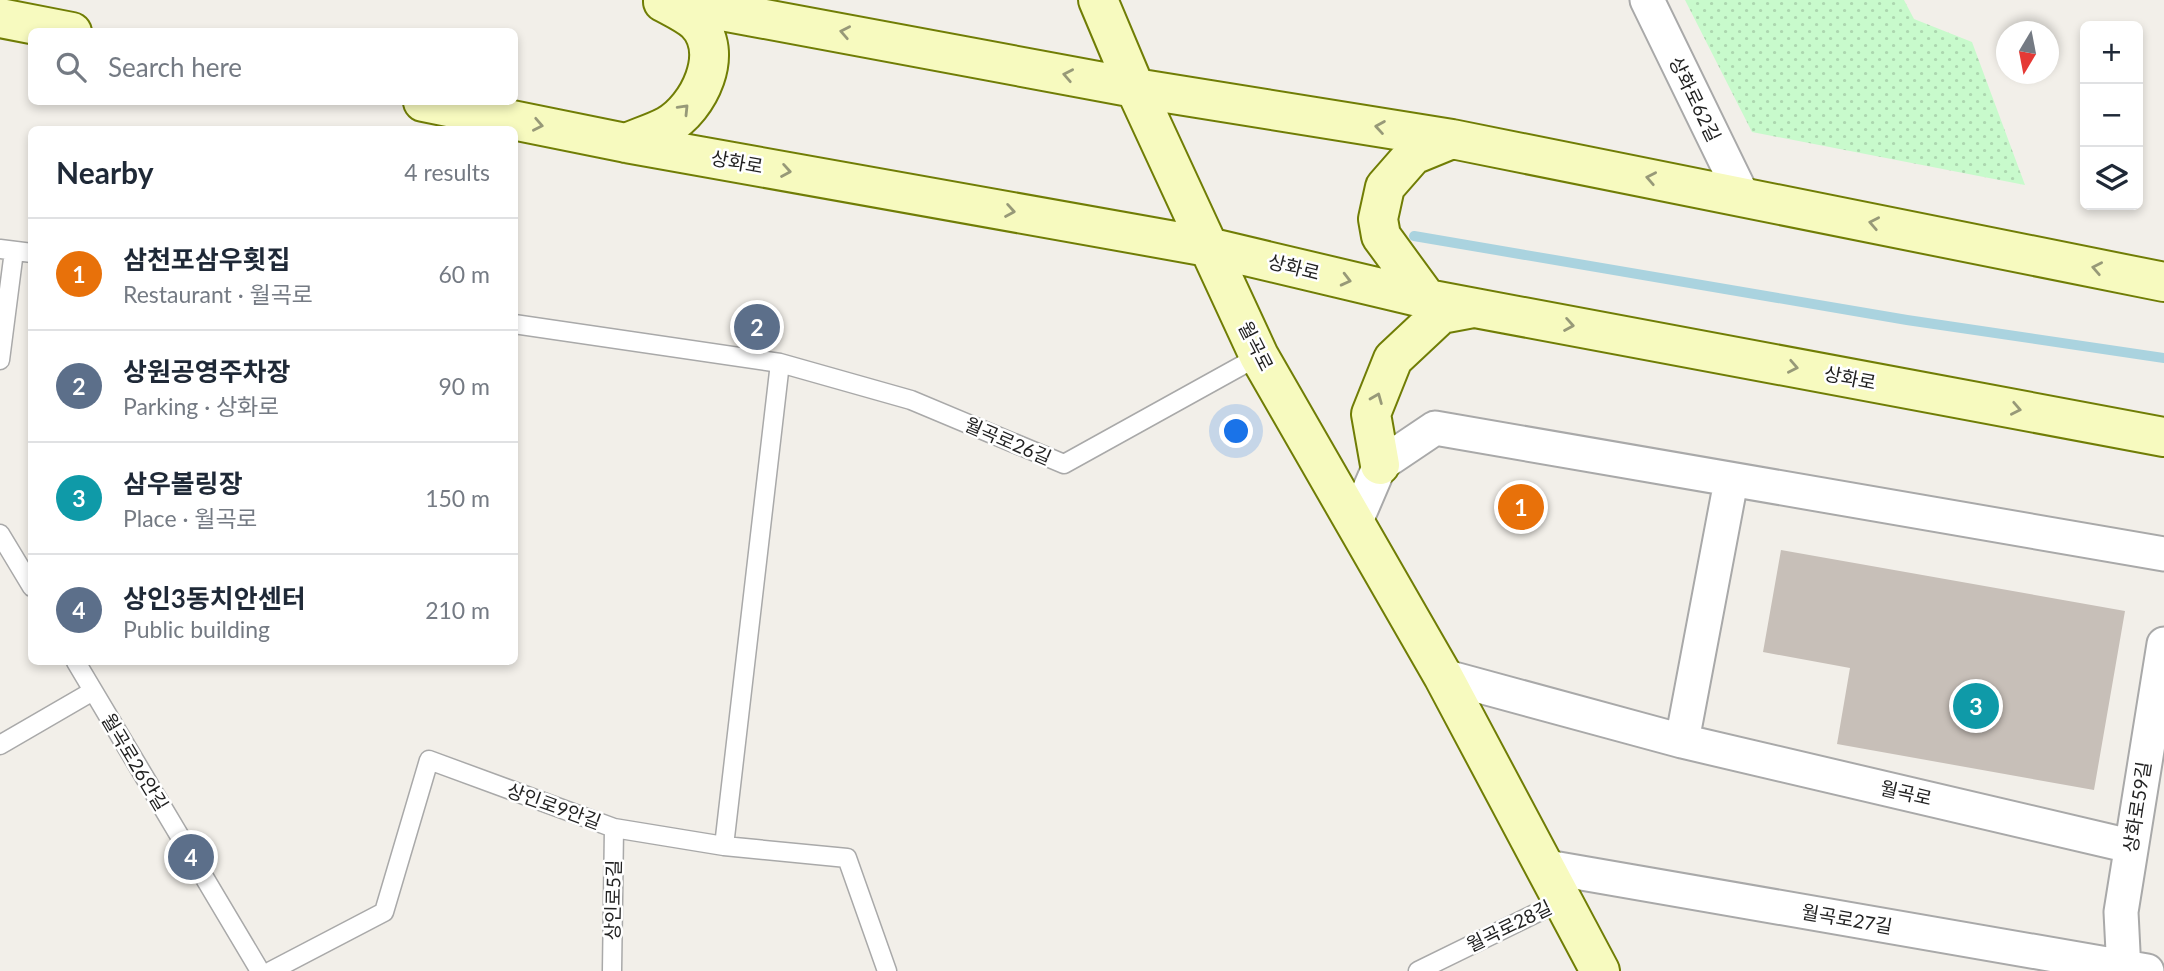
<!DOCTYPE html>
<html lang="en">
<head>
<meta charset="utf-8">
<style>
  body { margin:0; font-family:Lato,"Noto Sans KR",sans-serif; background:#f2f2f3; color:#1f2937 }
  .controls { position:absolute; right:21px; top:21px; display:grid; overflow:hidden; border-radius:10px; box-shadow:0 4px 10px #0003 }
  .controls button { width:63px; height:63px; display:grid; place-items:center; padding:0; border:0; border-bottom:2px solid #e0e1e3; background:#fff; color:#1f2937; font:35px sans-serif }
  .compass { position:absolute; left:1996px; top:21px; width:63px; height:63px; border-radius:50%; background:#fff; box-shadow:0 4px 10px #0003; rotate:190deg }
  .you { position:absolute; left:1237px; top:432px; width:24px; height:24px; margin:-18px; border:5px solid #fff; border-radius:50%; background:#1a73e8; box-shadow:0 0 0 10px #1a73e833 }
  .badge { display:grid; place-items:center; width:46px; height:46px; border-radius:50%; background:#d40000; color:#fff; font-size:23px; font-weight:700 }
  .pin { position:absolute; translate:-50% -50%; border:4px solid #fff; box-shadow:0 2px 7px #0006 }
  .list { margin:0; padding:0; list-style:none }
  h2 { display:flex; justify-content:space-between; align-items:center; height:91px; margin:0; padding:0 28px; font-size:30px }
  h2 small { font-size:23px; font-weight:400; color:#747a83 }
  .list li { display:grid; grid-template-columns:46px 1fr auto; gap:21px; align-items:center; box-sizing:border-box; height:112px; padding:0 28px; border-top:2px solid #e0e1e3 }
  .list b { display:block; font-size:26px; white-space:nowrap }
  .list p { margin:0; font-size:23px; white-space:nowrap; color:#747a83 }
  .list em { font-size:23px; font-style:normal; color:#747a83 }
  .icon { flex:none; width:38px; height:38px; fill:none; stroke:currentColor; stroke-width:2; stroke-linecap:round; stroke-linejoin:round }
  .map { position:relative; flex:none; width:2164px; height:971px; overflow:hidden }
  .search { position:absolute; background:#fff; box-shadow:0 4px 10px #0003; left:28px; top:28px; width:490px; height:77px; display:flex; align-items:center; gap:18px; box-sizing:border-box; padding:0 24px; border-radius:10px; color:#747a83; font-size:26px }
  .panel { position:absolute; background:#fff; box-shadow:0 4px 10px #0003; left:28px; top:126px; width:490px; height:539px; border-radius:10px }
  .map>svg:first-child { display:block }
</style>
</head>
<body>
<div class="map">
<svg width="2164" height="971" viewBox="0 0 2164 971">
  <defs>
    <pattern id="park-dots" width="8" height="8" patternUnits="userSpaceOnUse" patternTransform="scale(1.75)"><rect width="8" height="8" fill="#c8facc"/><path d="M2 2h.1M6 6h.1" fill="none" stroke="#acd6af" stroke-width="1.8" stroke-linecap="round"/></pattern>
  </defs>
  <rect width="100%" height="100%" fill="#f2efe9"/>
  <!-- park -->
  <path fill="url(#park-dots)" d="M 1685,0 L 1904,0 L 1914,19 L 1972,42 L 2025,185 L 1752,132 Z"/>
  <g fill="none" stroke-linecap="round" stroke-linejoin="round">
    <!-- stream -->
    <path stroke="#aad3df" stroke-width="10" d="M 1414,236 L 1907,320 L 2164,358"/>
  </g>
  <!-- building -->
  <path fill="#c7bfb8" d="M 1781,550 L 2125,611 L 2094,790 L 1837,744 L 1850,668 L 1763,652 Z"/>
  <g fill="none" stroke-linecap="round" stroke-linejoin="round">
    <!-- lane casing -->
    <g stroke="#a9a9a9" stroke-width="21">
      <path id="lane" d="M 0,249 L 32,253
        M 514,324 L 780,363 L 911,400 L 1064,464 L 1259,356
        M 0,360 L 14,251
        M 0,534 L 32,587
        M 76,662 L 260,971
        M 0,745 L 93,691
        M 724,846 L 780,363
        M 271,971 L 384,912 L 429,760 L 614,828 L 724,846 L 847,858 L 887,971
        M 612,971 L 614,828
        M 1418,971 L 1563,900"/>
    </g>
    <!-- street casing -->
    <g stroke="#a9a9a9" stroke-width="37">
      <path id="street" d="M 1647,0 L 1743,197
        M 1356,521 L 1380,465 L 1435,428 L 2164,554
        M 1443,676 L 1682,741 L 2130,846
        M 1682,741 L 1731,481
        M 1547,867 L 2147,971
        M 2124,971 L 2121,912 L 2164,644"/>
    </g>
    <!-- secondary casing -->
    <g stroke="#707d05" stroke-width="42">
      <path id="secondary" d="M 663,0 L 1135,88 L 1452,139 L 2164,282
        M 1098,0 L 1135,88 L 1259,356 L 1443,676 L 1600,971
        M 0,18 L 72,32
        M 423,102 L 626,143 L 1208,247 L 1427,299 L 2164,437
        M 626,143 C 640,137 654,133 667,126 C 699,108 726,52 696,22 C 687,14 674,8 663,2
        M 1427,299 L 1381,236 L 1378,219 L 1385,187 L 1413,155 L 1452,139
        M 1380,465 L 1371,414 L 1393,359 L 1441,314 L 1473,308"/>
    </g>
    <!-- lane -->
    <use href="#lane" stroke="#fff" stroke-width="18"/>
    <!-- street -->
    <use href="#street" stroke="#fff" stroke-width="33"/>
    <!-- secondary -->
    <use href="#secondary" stroke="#f7fabf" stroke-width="38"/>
  </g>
  <!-- one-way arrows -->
  <defs><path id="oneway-chevron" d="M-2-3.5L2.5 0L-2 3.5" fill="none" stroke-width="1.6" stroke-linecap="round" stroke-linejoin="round" transform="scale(1.75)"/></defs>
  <g stroke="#979978">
    <use href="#oneway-chevron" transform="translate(845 32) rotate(-169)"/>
    <use href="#oneway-chevron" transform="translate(1068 75) rotate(-169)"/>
    <use href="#oneway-chevron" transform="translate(684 109) rotate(-46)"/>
    <use href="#oneway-chevron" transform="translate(538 125) rotate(11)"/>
    <use href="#oneway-chevron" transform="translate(1380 127) rotate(-171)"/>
    <use href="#oneway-chevron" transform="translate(786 171) rotate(10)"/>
    <use href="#oneway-chevron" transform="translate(1651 178) rotate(-169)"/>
    <use href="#oneway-chevron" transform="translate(1010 211) rotate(10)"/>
    <use href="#oneway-chevron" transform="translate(1874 223) rotate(-169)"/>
    <use href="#oneway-chevron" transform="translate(2097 268) rotate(-169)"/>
    <use href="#oneway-chevron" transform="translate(1346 280) rotate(14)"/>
    <use href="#oneway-chevron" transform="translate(1569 325) rotate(10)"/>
    <use href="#oneway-chevron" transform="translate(1793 367) rotate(11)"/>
    <use href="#oneway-chevron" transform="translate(1377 398) rotate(-68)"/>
    <use href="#oneway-chevron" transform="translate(2016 409) rotate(11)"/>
  </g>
  <g text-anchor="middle" stroke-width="5" stroke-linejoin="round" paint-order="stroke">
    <!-- street labels -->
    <g font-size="19" fill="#222" stroke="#fff">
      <text transform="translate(1695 99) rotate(64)" y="7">상화로62길</text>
      <text transform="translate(737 162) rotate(10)" y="7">상화로</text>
      <text transform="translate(1294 267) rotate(14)" y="7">상화로</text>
      <text transform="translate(1256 346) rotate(63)" y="7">월곡로</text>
      <text transform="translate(1850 378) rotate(11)" y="7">상화로</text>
      <text transform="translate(1008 441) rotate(23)" y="7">월곡로26길</text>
      <text transform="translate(135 762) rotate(59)" y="7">월곡로26안길</text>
      <text transform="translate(1906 793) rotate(13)" y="7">월곡로</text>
      <text transform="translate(554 806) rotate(20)" y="7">상인로9안길</text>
      <text transform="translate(2137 807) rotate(-81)" y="7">상화로59길</text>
      <text transform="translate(613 900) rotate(-89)" y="7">상인로5길</text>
      <text transform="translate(1847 919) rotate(10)" y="7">월곡로27길</text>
      <text transform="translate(1509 926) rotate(-26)" y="7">월곡로28길</text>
    </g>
  </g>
</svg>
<div class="controls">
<button>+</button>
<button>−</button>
<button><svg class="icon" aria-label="layers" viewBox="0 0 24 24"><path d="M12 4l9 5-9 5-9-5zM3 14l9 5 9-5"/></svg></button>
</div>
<svg class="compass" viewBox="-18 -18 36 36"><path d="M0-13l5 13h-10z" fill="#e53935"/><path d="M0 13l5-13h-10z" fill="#747a83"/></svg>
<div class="you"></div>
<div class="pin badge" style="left:1521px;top:507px;background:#e8710a">1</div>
<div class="pin badge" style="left:757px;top:327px;background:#5c6f8a">2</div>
<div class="pin badge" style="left:1976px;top:706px;background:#0f9aa8">3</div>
<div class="pin badge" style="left:191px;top:857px;background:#5c6f8a">4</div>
<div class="search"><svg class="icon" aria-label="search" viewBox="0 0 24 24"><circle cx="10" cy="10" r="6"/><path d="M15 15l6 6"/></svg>Search here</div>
<section class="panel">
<h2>Nearby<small>4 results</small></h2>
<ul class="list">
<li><span class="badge" style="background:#e8710a">1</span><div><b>삼천포삼우횟집</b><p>Restaurant · 월곡로</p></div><em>60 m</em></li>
<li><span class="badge" style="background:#5c6f8a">2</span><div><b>상원공영주차장</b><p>Parking · 상화로</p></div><em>90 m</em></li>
<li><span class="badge" style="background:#0f9aa8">3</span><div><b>삼우볼링장</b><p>Place · 월곡로</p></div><em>150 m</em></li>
<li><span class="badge" style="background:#5c6f8a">4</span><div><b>상인3동치안센터</b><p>Public building</p></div><em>210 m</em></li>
</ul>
</section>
</div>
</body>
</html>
